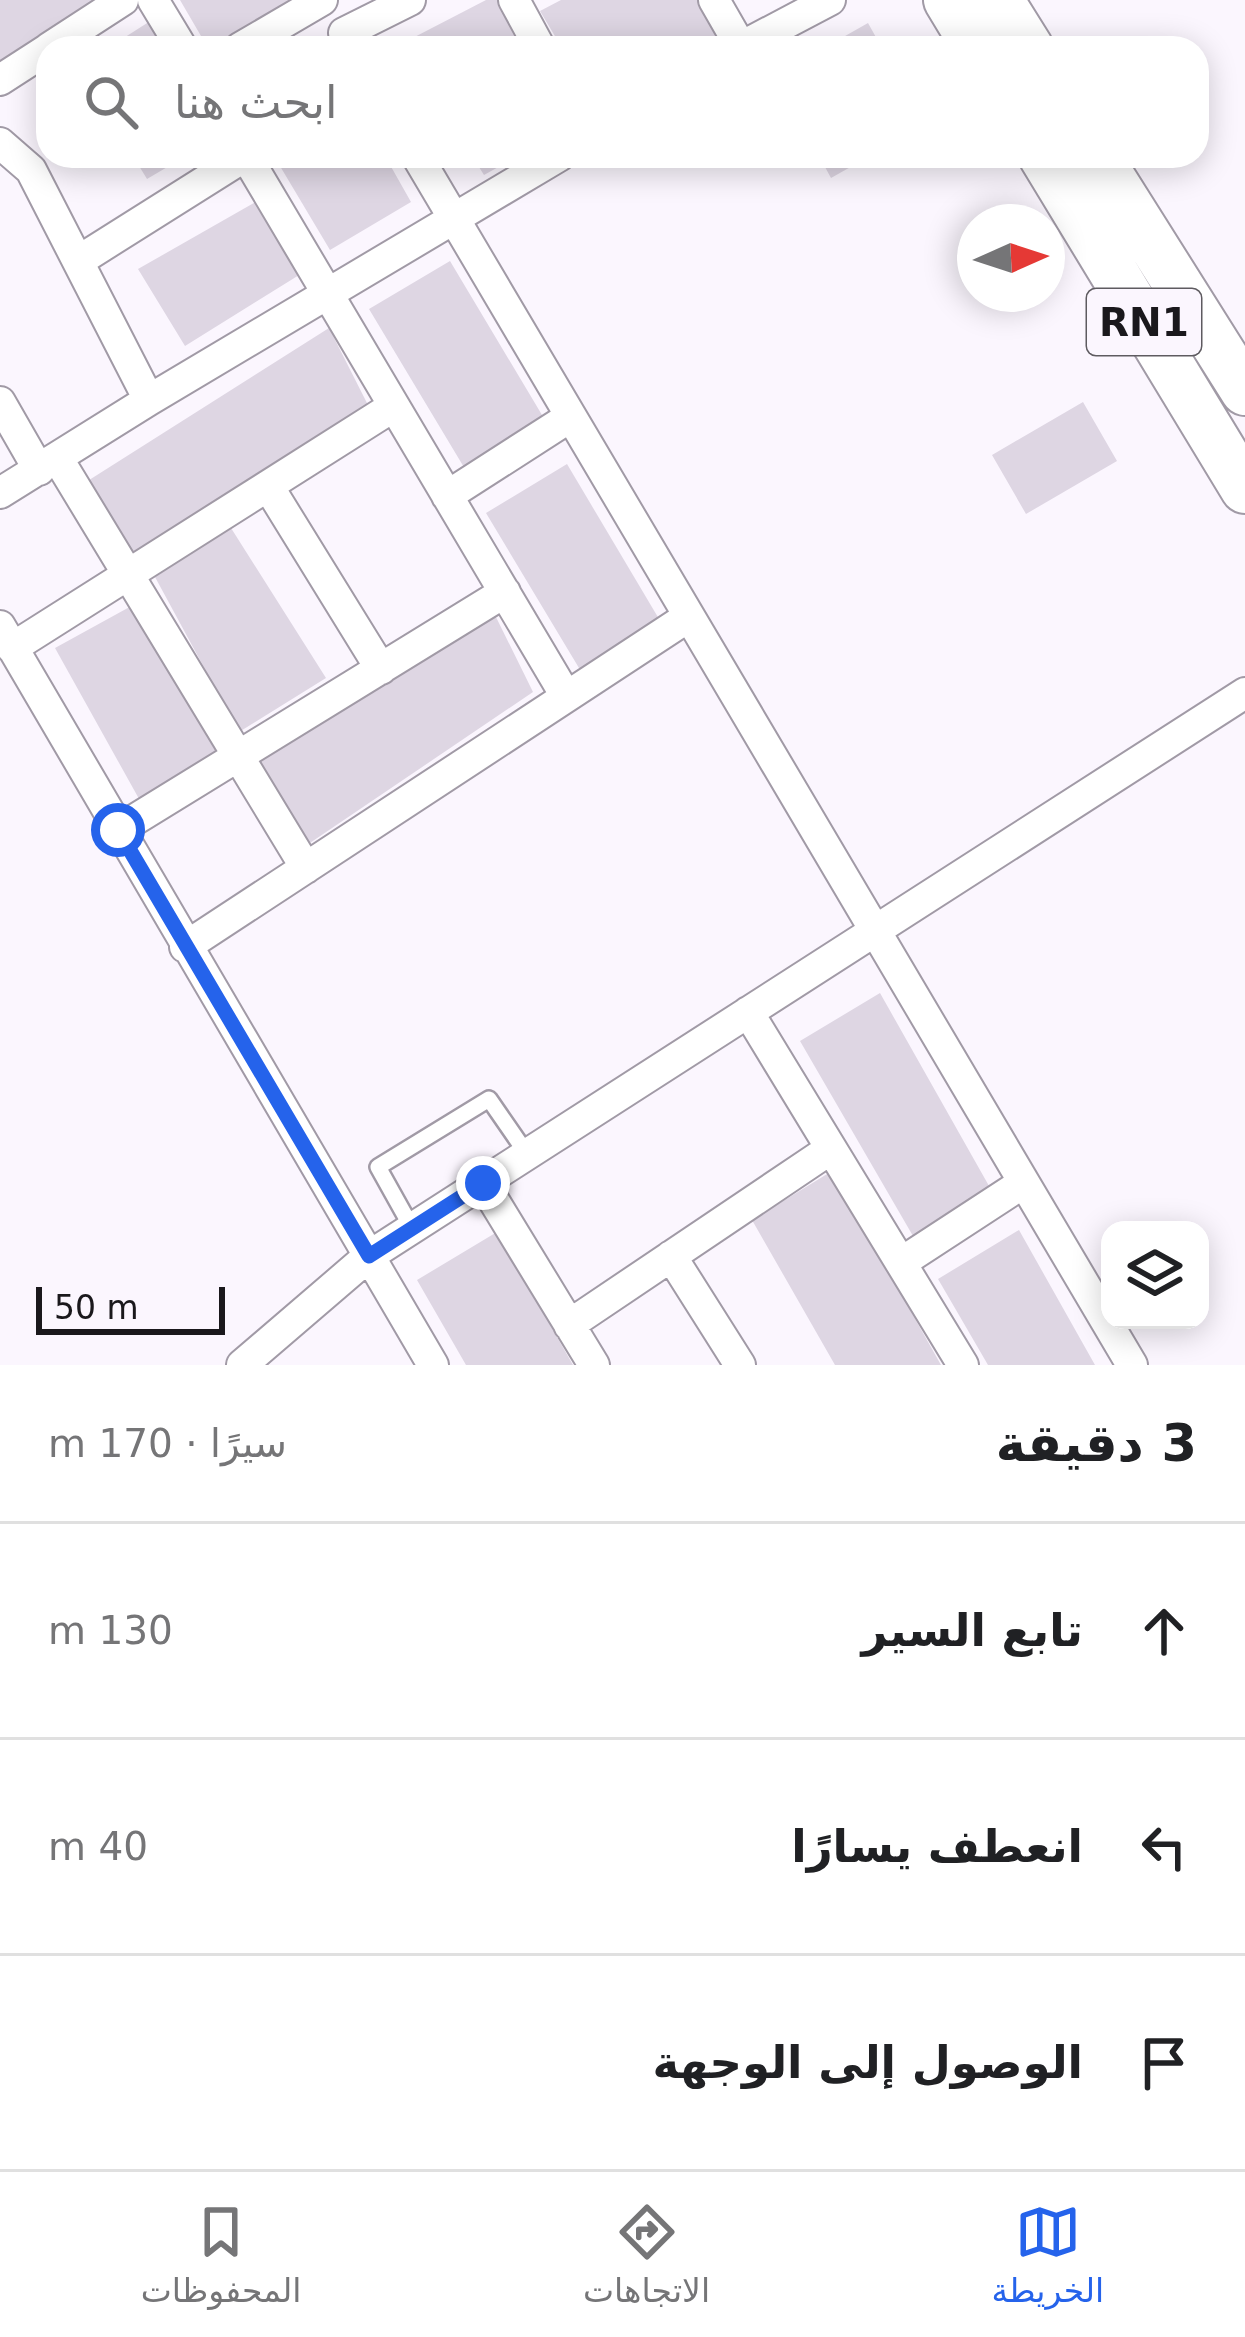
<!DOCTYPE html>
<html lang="ar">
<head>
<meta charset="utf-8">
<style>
  body { margin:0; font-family:"DejaVu Sans",Vazirmatn,sans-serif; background:#f2f2f2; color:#202124; direction:rtl }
  .controls { position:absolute; right:36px; bottom:36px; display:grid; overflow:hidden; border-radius:24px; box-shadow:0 6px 30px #0003 }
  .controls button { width:108px; height:108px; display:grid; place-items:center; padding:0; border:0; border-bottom:3px solid #e0e0e0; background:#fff; color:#202124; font:60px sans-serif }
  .compass { position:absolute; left:957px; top:204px; width:108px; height:108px; border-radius:50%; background:#fff; box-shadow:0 6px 30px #0003; rotate:87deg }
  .scale { position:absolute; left:36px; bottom:30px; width:189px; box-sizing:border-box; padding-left:12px; border:6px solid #1a181c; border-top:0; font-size:33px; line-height:42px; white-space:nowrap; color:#1a181c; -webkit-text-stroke:9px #fbf6fe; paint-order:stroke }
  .stop { position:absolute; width:36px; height:36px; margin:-27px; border:9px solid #2563eb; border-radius:50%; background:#fff }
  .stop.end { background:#2563eb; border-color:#fff; box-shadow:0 3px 12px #0008 }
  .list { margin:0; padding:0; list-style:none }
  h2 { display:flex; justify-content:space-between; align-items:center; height:156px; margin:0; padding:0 48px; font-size:51px }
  h2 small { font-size:39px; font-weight:400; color:#757577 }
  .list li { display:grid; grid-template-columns:78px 1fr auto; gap:36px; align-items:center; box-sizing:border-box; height:216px; padding:0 48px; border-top:3px solid #e0e0e0 }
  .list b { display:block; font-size:45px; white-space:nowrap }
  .list em { font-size:39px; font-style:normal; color:#757577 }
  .icon { flex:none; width:66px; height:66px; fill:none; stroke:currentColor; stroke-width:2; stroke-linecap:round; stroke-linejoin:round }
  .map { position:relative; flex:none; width:1245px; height:1365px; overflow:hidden; direction:ltr }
  .search { position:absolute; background:#fff; box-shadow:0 6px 30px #0003; left:36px; right:36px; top:36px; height:132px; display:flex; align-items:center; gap:30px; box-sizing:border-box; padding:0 42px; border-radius:36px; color:#757577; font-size:45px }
  .sheet { height:804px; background:#fff }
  nav { display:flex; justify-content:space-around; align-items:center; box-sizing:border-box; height:168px; border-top:3px solid #e0e0e0; background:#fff; font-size:33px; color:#757577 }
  nav a { display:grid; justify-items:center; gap:6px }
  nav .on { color:#2563eb }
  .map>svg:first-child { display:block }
</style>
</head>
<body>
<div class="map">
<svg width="1245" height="1365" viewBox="0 0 1245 1365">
  <rect width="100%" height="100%" fill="#fbf6fe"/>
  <!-- building -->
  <path fill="#ded6e3" d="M 0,0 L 105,0 L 0,65 Z
    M 180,0 L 289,0 L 291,4 L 219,48 L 208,48 Z
    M 486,0 L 507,0 L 532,48 L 406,48 L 403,43 Z
    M 561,0 L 703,0 L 726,36 L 703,48 L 562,48 L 540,11 Z
    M 155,18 L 173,48 L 108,48 Z
    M 868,23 L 882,48 L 824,48 Z
    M 133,156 L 186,156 L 147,179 Z
    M 274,156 L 385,156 L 411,202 L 330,250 Z
    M 472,156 L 518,156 L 484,175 Z
    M 819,156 L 870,156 L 831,178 Z
    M 268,195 L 312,267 L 185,346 L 138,269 Z
    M 450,261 L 545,420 L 465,469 L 369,309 Z
    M 329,328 L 369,407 L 137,564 L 86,482 Z
    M 1083,402 L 1117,461 L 1026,514 L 992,455 Z
    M 567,464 L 662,624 L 582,673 L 486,513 Z
    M 231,528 L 326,678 L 239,732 L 155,577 Z
    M 135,604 L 220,757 L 143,806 L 55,648 Z
    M 494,613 L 533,692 L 301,849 L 251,767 Z
    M 880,993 L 993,1193 L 913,1236 L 800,1041 Z
    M 832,1171 L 941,1365 L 835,1365 L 752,1220 Z
    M 1019,1230 L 1095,1365 L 988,1365 L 938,1279 Z
    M 497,1232 L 573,1365 L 466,1365 L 417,1280 Z"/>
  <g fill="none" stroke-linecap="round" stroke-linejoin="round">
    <!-- service casing -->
    <g stroke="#a19aa6" stroke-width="20">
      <path id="service" d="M 412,1228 L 378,1167 L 489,1099 L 527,1154"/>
    </g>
    <!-- minor casing -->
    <g stroke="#a19aa6" stroke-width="34">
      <path id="minor" d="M 153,0 L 182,48
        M 514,0 L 540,48
        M 714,0 L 741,47
        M 344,33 L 410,0
        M 49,48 L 123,0
        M 240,48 L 322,0
        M 739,48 L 830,0
        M 0,80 L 48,49
        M 0,143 L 31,170 L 149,400
        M 246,156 L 566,696
        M 417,156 L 1132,1365
        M 80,260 L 245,156
        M 0,402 L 39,470
        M 58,459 L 306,868
        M 268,486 L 381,669
        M 0,493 L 149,400 L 559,156
        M 447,496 L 570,417
        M 0,626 L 433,1365
        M 12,648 L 394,406
        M 118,830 L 505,592
        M 185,947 L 688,617
        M 748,1012 L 963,1365
        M 483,1183 L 594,1365
        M 671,1256 L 740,1365
        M 902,1262 L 1023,1183
        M 569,1325 L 829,1150
        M 242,1365 L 369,1256 L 1245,693"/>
    </g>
    <!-- primary casing -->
    <g stroke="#a19aa6" stroke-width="52">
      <path id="primary" d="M 948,0 L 977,48
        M 999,0 L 1029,48
        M 1043,156 L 1245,489
        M 1097,156 L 1245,391"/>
    </g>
    <!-- service -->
    <use href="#service" stroke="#fff" stroke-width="15"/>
    <!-- minor -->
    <use href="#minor" stroke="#fff" stroke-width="30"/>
    <!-- primary -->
    <use href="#primary" stroke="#fff" stroke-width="48"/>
  </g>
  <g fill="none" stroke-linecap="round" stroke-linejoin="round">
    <!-- route -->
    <path stroke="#2563eb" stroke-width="15" d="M 118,830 L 369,1256 L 483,1183"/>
  </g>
  <g text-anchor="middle" stroke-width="9" stroke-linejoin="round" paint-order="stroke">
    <!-- shield labels -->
    <rect fill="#fbf6fe" stroke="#5e5b60" stroke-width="3" x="1087" y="289" width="114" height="66" rx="9"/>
    <g font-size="39" font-weight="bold" fill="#1a181c">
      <text x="1144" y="336">RN1</text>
    </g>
  </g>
</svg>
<div class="controls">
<button><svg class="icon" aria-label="layers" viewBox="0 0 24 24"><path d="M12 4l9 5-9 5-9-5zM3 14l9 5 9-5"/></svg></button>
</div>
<svg class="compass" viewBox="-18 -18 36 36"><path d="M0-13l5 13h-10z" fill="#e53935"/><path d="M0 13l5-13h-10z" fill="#757577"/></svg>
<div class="scale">50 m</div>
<div class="stop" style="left:118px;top:830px"></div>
<div class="stop end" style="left:483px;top:1183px"></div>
<div class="search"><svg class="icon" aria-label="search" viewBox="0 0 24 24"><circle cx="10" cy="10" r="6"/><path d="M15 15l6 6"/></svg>ابحث هنا</div>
</div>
<section class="sheet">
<h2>3 دقيقة<small>سيرًا · 170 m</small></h2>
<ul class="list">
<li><svg class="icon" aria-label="ahead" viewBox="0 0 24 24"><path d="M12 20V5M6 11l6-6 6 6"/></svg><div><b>تابع السير</b></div><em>130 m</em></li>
<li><svg class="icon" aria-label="left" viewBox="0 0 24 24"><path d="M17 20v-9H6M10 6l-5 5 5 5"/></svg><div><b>انعطف يسارًا</b></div><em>40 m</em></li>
<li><svg class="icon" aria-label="arrive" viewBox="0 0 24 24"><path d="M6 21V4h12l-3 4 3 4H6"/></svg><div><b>الوصول إلى الوجهة</b></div></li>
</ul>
</section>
<nav>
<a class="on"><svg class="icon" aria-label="map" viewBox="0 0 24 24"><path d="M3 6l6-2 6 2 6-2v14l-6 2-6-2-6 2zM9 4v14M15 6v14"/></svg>الخريطة</a>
<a><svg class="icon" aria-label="directions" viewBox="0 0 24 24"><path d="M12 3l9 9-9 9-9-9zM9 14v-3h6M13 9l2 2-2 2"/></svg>الاتجاهات</a>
<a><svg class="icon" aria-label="saved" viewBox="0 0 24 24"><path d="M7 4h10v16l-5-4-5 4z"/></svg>المحفوظات</a>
</nav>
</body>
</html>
